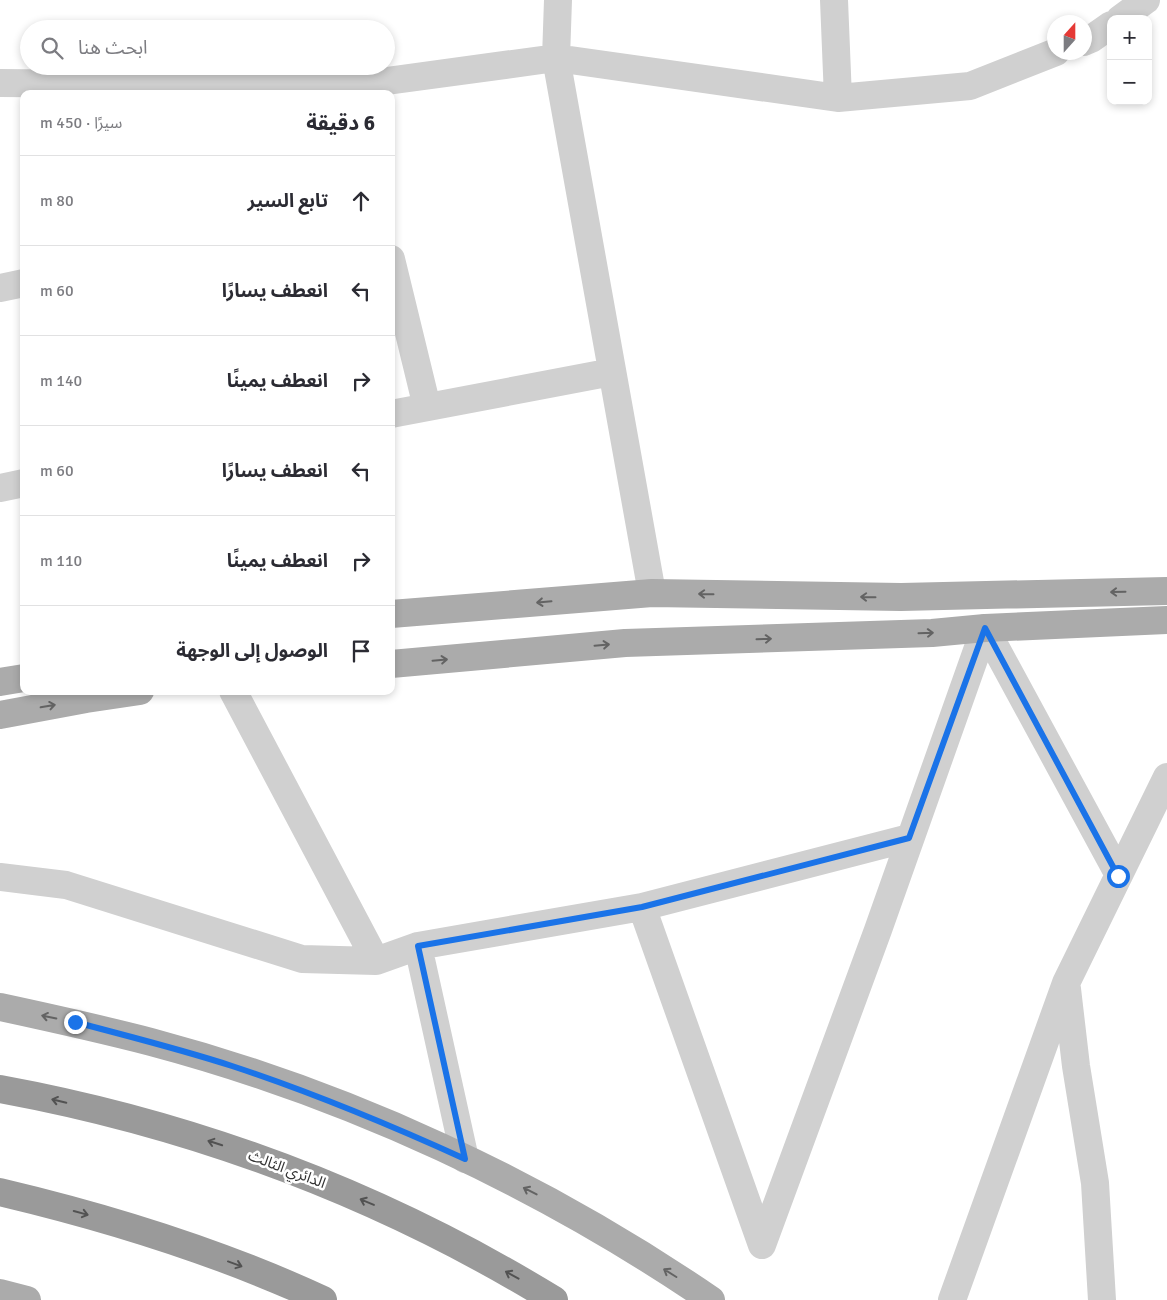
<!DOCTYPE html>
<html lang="ar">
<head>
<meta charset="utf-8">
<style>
  body { margin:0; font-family:Signika,"Noto Sans Arabic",sans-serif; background:#f2f2f3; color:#2b2b33; direction:rtl }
  .controls { position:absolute; right:15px; top:15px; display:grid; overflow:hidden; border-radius:10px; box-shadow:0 2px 8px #0003 }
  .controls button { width:45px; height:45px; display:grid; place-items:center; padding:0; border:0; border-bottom:1px solid #e1e1e2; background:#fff; color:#2b2b33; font:25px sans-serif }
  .compass { position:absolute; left:1047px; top:15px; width:45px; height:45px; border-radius:50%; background:#fff; box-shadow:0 2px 8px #0003; rotate:21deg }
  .stop { position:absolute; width:15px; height:15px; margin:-11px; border:4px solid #1a73e8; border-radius:50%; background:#fff }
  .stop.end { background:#1a73e8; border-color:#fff; box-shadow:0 1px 5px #0008 }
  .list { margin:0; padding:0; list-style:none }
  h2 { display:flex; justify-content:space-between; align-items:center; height:65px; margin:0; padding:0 20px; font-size:21px }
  h2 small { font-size:16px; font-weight:400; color:#7c7c81 }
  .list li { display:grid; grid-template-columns:32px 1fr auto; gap:15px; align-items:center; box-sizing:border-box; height:90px; padding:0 20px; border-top:1px solid #e1e1e2 }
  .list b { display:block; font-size:19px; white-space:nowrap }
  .list em { font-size:16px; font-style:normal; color:#7c7c81 }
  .icon { flex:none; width:28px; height:28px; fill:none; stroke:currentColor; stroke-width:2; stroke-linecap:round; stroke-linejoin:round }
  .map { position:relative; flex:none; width:1167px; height:1300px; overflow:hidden; direction:ltr }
  .search { position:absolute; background:#fff; box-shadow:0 2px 8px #0003; left:20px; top:20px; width:375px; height:55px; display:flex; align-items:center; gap:12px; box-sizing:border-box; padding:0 18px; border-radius:28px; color:#7c7c81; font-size:19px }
  .panel { position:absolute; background:#fff; box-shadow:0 2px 8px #0003; left:20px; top:90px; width:375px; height:605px; border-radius:10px; direction:rtl }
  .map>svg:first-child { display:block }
</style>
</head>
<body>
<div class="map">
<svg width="1167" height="1300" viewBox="0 0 1167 1300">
  <rect width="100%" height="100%" fill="#fff"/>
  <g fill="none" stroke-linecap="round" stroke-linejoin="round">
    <!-- minor -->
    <path stroke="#d0d0d0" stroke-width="28" d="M 558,0 L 556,58 L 652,593
      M 834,0 L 838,98
      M 1120,19 L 1146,0
      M 1084,42 L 1091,39 L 1111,25
      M 0,83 L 350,86 L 556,58 L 838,98 L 970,86 L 1056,52
      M 391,259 L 427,407
      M 0,288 L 24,283
      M 391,414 L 612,372
      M 0,488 L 24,483
      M 985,628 L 1119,875
      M 233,691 L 376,961
      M 0,877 L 66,885 L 302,959 L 376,961 L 418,946 L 642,907 L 909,838
      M 642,907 L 762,1245
      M 418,946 L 465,1159
      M 1067,989 L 1076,1066 L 1095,1183 L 1102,1300
      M 762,1245 L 878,930 L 985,628
      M 952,1300 L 1066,983 L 1167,777"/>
    <!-- major -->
    <path stroke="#ababab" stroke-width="28" d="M 391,614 L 652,593 L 901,597 L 1167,591
      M 391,664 L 625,643 L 932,633 L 985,628 L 1167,620
      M 0,682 L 24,678
      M 0,715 L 86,699 L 140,691
      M 0,1007 C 51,1018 101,1029 151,1042 C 350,1095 541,1184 711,1300
      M 0,1293 L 27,1300"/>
    <!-- highway -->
    <path stroke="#9a9a9a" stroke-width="28" d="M 0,1089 C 196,1125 384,1196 554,1300
      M 0,1192 C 110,1218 220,1252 323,1300"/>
  </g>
  <!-- one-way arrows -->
  <defs><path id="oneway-shaft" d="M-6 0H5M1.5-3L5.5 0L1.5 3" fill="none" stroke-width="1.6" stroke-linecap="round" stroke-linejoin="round" transform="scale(1.25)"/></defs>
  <g stroke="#636363">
    <use href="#oneway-shaft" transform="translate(1118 592) rotate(179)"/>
    <use href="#oneway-shaft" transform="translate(706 594) rotate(-179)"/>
    <use href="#oneway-shaft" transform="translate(868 597) rotate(-179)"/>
    <use href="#oneway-shaft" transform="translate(544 602) rotate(175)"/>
    <use href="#oneway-shaft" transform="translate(926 633) rotate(-2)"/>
    <use href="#oneway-shaft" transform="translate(764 639) rotate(-2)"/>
    <use href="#oneway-shaft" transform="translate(602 645) rotate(-5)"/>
    <use href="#oneway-shaft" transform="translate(440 660) rotate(-5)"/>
    <use href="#oneway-shaft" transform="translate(48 706) rotate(-10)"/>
    <use href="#oneway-shaft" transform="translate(49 1017) rotate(-168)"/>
    <use href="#oneway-shaft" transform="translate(530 1191) rotate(-153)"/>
    <use href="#oneway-shaft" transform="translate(670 1273) rotate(-148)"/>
  </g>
  <g stroke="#525252">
    <use href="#oneway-shaft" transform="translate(59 1101) rotate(-167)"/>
    <use href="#oneway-shaft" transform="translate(215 1143) rotate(-162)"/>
    <use href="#oneway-shaft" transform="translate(367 1202) rotate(-157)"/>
    <use href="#oneway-shaft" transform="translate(81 1213) rotate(15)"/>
    <use href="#oneway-shaft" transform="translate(235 1264) rotate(20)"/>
    <use href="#oneway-shaft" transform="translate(512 1275) rotate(-151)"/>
  </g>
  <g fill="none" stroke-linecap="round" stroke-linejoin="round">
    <!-- route -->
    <path stroke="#1a73e8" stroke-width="6" d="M 75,1022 C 127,1036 180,1049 232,1066 C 311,1092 388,1124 465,1159 L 418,946 L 642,907 L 909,838 L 985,628 L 1118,876"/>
  </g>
  <g text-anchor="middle" stroke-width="5" stroke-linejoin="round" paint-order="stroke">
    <!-- street labels -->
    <g font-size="15" fill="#333" stroke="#fff">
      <text transform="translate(287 1169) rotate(21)" y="5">الدائري الثالث</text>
    </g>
  </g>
</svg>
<div class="controls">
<button>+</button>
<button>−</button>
</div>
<svg class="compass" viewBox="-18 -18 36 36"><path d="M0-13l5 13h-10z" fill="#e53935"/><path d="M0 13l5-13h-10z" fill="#7c7c81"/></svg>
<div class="stop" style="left:1118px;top:876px"></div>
<div class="stop end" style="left:75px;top:1022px"></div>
<div class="search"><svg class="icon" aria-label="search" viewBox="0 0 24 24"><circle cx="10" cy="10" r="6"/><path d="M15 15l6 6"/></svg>ابحث هنا</div>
<section class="panel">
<h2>6 دقيقة<small>سيرًا · 450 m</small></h2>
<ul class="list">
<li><svg class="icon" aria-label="ahead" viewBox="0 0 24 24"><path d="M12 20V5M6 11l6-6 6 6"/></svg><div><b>تابع السير</b></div><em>80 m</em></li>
<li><svg class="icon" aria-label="left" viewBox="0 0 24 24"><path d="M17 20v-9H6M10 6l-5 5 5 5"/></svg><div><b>انعطف يسارًا</b></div><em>60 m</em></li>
<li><svg class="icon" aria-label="right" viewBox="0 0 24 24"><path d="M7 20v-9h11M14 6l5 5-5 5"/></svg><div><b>انعطف يمينًا</b></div><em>140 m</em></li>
<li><svg class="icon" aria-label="left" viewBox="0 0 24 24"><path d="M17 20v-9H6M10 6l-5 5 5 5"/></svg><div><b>انعطف يسارًا</b></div><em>60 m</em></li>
<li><svg class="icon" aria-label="right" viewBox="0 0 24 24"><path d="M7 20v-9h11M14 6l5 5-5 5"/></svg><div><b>انعطف يمينًا</b></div><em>110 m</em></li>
<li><svg class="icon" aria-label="arrive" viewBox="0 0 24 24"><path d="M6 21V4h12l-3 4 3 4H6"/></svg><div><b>الوصول إلى الوجهة</b></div></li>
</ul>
</section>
</div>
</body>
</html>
